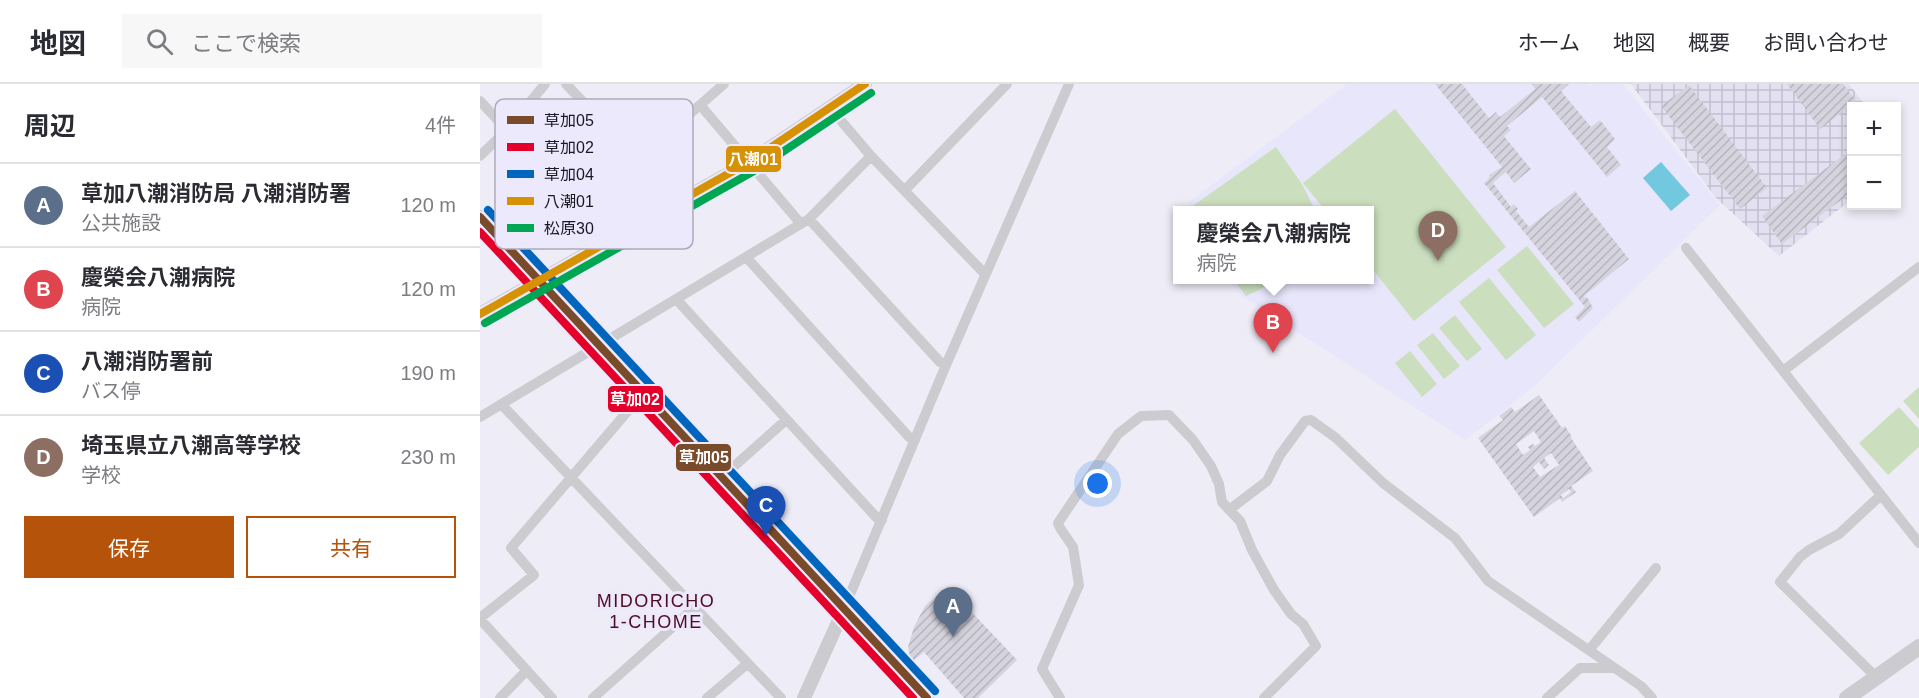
<!DOCTYPE html>
<html lang="ja">
<head>
<meta charset="utf-8">
<style>
  body { margin:0; font-family:Helvetica,"Noto Sans JP",sans-serif; background:#f7f7f7; color:#2b2b33 }
  .controls { position:absolute; right:18px; top:18px; display:grid; overflow:hidden; border-radius:0px; box-shadow:0 3px 9px #0003 }
  .controls button { width:54px; height:54px; display:grid; place-items:center; padding:0; border:0; border-bottom:2px solid #e1e1e2; background:#fff; color:#2b2b33; font:30px sans-serif }
  .you { position:absolute; left:618px; top:400px; width:21px; height:21px; margin:-15px; border:4px solid #fff; border-radius:50%; background:#1a73e8; box-shadow:0 0 0 9px #1a73e833 }
  .badge { display:grid; place-items:center; width:39px; height:39px; border-radius:50%; background:#b45309; color:#fff; font-size:20px; font-weight:700 }
  .pin { position:absolute; translate:-50% -50px; filter:drop-shadow(0 2px 3px #0008) }
  .pin::after { content:''; position:absolute; top:32px; width:21px; height:18px; background:inherit; clip-path:polygon(0 0,100% 0,50% 100%) }
  .popup { position:absolute; left:693px; top:122px; width:201px; height:78px; box-sizing:border-box; display:grid; place-content:center; border-radius:0px; background:#fff; filter:drop-shadow(0 2px 4px #0005); font-size:20px; white-space:nowrap; color:#7c7c81 }
  .popup b { font-size:22px; color:#2b2b33 }
  .popup::after { content:''; position:absolute; left:50%; top:100%; margin-left:-12px; border:12px solid transparent; border-top-color:#fff }
  .list { margin:0; padding:0; list-style:none }
  h2 { display:flex; justify-content:space-between; align-items:center; height:78px; margin:0; padding:0 24px; font-size:26px }
  h2 small { font-size:20px; font-weight:400; color:#7c7c81 }
  .list li { display:grid; grid-template-columns:39px 1fr auto; gap:18px; align-items:center; box-sizing:border-box; height:84px; padding:0 24px; border-top:2px solid #e1e1e2 }
  .list b { display:block; font-size:22px; white-space:nowrap }
  .list p { margin:0; font-size:20px; white-space:nowrap; color:#7c7c81 }
  .list em { font-size:20px; font-style:normal; color:#7c7c81 }
  .actions { display:flex; gap:12px; padding:18px 24px }
  .actions a { flex:1; padding:14px 0; border:2px solid #b45309; border-radius:0px; text-align:center; font-size:21px; color:#b45309 }
  .actions .main { background:#b45309; color:#fff }
  .icon { flex:none; width:33px; height:33px; fill:none; stroke:currentColor; stroke-width:2; stroke-linecap:round; stroke-linejoin:round }
  .map { position:relative; flex:none; width:1439px; height:614px; overflow:hidden }
  header { display:flex; align-items:center; gap:36px; box-sizing:border-box; height:84px; padding:0 30px; background:#fff; border-bottom:2px solid #e1e1e2 }
  header strong { font-size:28px }
  nav { display:flex; gap:33px; margin-inline-start:auto; font-size:21px }
  .search { width:420px; height:54px; background:#f7f7f7; display:flex; align-items:center; gap:15px; box-sizing:border-box; padding:0 21px; border-radius:0px; color:#7c7c81; font-size:22px }
  main { display:flex }
  aside { flex:1; background:#fff }
  .map>svg:first-child { display:block }
</style>
</head>
<body>
<header>
<strong>地図</strong>
<div class="search"><svg class="icon" aria-label="search" viewBox="0 0 24 24"><circle cx="10" cy="10" r="6"/><path d="M15 15l6 6"/></svg>ここで検索</div>
<nav><a>ホーム</a><a>地図</a><a>概要</a><a>お問い合わせ</a></nav>
</header>
<main>
<aside>
<h2>周辺<small>4件</small></h2>
<ul class="list">
<li><span class="badge" style="background:#5c6f8a">A</span><div><b>草加八潮消防局 八潮消防署</b><p>公共施設</p></div><em>120 m</em></li>
<li><span class="badge" style="background:#e0444e">B</span><div><b>慶榮会八潮病院</b><p>病院</p></div><em>120 m</em></li>
<li><span class="badge" style="background:#1a4fb4">C</span><div><b>八潮消防署前</b><p>バス停</p></div><em>190 m</em></li>
<li><span class="badge" style="background:#8d6e63">D</span><div><b>埼玉県立八潮高等学校</b><p>学校</p></div><em>230 m</em></li>
</ul>
<div class="actions"><a class="main">保存</a><a>共有</a></div>
</aside>
<div class="map">
<svg width="1439" height="614" viewBox="0 0 1439 614">
  <defs>
    <pattern id="industrial-grid" width="8" height="8" patternUnits="userSpaceOnUse" patternTransform="scale(1.5)"><rect width="8" height="8" fill="#e3e1f1"/><path d="M0 4h8M4 0v8" fill="none" stroke="#c2c0ce"/></pattern>
    <pattern id="building-hatch" width="6" height="6" patternUnits="userSpaceOnUse" patternTransform="scale(1.5)"><rect width="6" height="6" fill="#d5d4de"/><path d="M-1 1l2-2M0 6l6-6M5 7l2-2" fill="none" stroke="#b6b5be"/></pattern>
  </defs>
  <rect width="100%" height="100%" fill="#eeedf7"/>
  <!-- built -->
  <path fill="#e8e6fb" d="M 867,0 L 1108,0 L 1109,2 L 1113,0 L 1143,0 L 1240,121 L 1054,303 L 985,356 L 763,213 L 748,196 L 889,196 L 889,127 L 706,127 L 709,118 Z"/>
  <!-- industrial -->
  <path fill="url(#industrial-grid)" d="M 1151,0 L 1369,0 L 1386,22 L 1372,22 L 1371,116 L 1299,172 L 1236,114 Z"/>
  <!-- pitch -->
  <path fill="#cbdfbe" d="M 915,25 L 1026,163 L 934,237 L 889,181 L 889,127 L 845,126 L 823,99 Z
    M 796,63 L 822,100 L 835,126 L 713,126 L 714,121 Z
    M 1047,162 L 1094,220 L 1064,244 L 1017,186 Z
    M 1009,194 L 1056,251 L 1026,276 L 979,218 Z
    M 754,196 L 795,196 L 787,202 L 766,212 Z
    M 975,231 L 1002,265 L 987,277 L 959,244 Z
    M 953,249 L 980,282 L 964,295 L 937,261 Z
    M 930,267 L 957,300 L 942,313 L 915,279 Z
    M 1439,303 L 1439,335 L 1423,317 Z
    M 1419,323 L 1439,345 L 1439,363 L 1408,391 L 1379,359 Z"/>
  <!-- water -->
  <path fill="#72c9df" d="M 1181,78 L 1210,111 L 1191,127 L 1163,94 Z"/>
  <!-- building -->
  <path fill="url(#building-hatch)" fill-rule="evenodd" d="M 955,0 L 982,0 L 1009,34 L 1016,28 L 1020,33 L 1055,5 L 1052,0 L 1089,0 L 1081,7 L 1111,43 L 1120,36 L 1135,55 L 1127,63 L 1141,81 L 1127,93 L 1062,13 L 1027,42 L 1031,46 L 1024,52 L 1051,85 L 1034,99 L 1026,88 L 1013,99 L 1031,123 L 1034,120 L 1038,125 L 1036,127 L 1049,143 L 1095,107 L 1149,175 L 1104,212 L 1105,214 L 1107,213 L 1113,224 L 1099,238 L 1095,233 L 1105,223 L 1004,99 L 1010,93 L 1009,91 L 1022,83 Z
    M 1307,0 L 1363,0 L 1380,22 L 1372,22 L 1372,35 L 1365,26 L 1340,45 Z
    M 1209,1 L 1287,104 L 1260,125 L 1181,22 Z
    M 1372,65 L 1372,108 L 1302,160 L 1282,132 Z
    M 1059,311 L 1082,344 L 1085,342 L 1092,353 L 1091,354 L 1113,387 L 1091,402 L 1096,408 L 1082,418 L 1080,414 L 1054,433 L 998,354 L 1023,336 L 1019,332 L 1031,323 L 1035,328 ZM 1054,347 L 1061,358 L 1055,362 L 1053,360 L 1048,363 L 1050,366 L 1043,371 L 1036,360 ZM 1071,369 L 1079,381 L 1060,393 L 1053,383 L 1059,378 L 1064,385 L 1069,381 L 1064,374 ZM 1089,405 L 1091,408 L 1083,414 L 1081,411 Z
    M 468,503 L 537,576 L 498,614 L 484,614 L 444,568 L 431,579 L 428,563 L 434,543 L 445,522 Z"/>
  <g fill="none" stroke-linecap="round" stroke-linejoin="round">
    <!-- minor -->
    <path stroke="#ccccd0" stroke-width="10" d="M 86,0 L 198,118
      M 0,17 L 27,46
      M 221,22 L 321,140
      M 351,25 L 391,72 L 505,190
      M 0,72 L 27,46 L 65,0
      M 158,75 L 244,0
      M 425,106 L 527,0
      M 329,135 L 460,278 L 466,281
      M 1206,164 L 1439,459
      M 266,173 L 429,353 L 435,356
      M 196,215 L 397,434 L 402,436
      M 1303,287 L 1439,183
      M 21,320 L 301,614
      M 0,333 L 329,135 L 391,72
      M 242,393 L 306,336
      M 749,426 L 787,397 L 800,371 L 825,337 L 831,336 L 856,354 L 903,399 L 975,454 L 1008,497 L 1161,602 L 1172,614
      M 364,525 L 466,281 L 589,0
      M 0,534 L 54,491 L 31,464 L 164,308
      M 0,535 L 72,614
      M 1110,565 L 1176,484
      M 1396,593 L 1300,498 L 1320,473 L 1329,466 L 1359,450 L 1401,411
      M 20,614 L 47,586
      M 113,614 L 214,524
      M 227,614 L 267,580
      M 580,614 L 562,585 L 599,501 L 593,463 L 580,444 L 578,439 L 638,350 L 661,332 L 689,331 L 713,356 L 731,382 L 739,400 L 742,418 L 760,437 L 772,466 L 794,506 L 811,530 L 823,540 L 836,562 L 784,614
      M 1067,614 L 1100,584 L 1134,584"/>
    <!-- tertiary -->
    <path stroke="#ccccd0" stroke-width="14" d="M 0,133 L 447,614
      M 0,230 L 269,78 L 385,0
      M 324,614 L 364,525"/>
    <!-- secondary -->
    <path stroke="#ccccd0" stroke-width="16" d="M 1367,614 L 1439,563"/>
    <!-- bus-1 casing -->
    <g stroke="#ebe9fb" stroke-width="12">
      <path id="bus-1" d="M 0,133 L 447,614"/>
    </g>
    <!-- bus-2 casing -->
    <g stroke="#ebe9fb" stroke-width="12">
      <path id="bus-2" d="M 0,148 L 433,614"/>
    </g>
    <!-- bus-3 casing -->
    <g stroke="#ebe9fb" stroke-width="12">
      <path id="bus-3" d="M 8,126 L 455,607"/>
    </g>
    <!-- bus-4 casing -->
    <g stroke="#ebe9fb" stroke-width="12">
      <path id="bus-4" d="M 0,230 L 269,78 L 385,0"/>
    </g>
    <!-- bus-5 casing -->
    <g stroke="#ebe9fb" stroke-width="12">
      <path id="bus-5" d="M 5,239 L 274,87 L 391,9"/>
    </g>
    <!-- bus-1 -->
    <use href="#bus-1" stroke="#7a4b2a" stroke-width="8"/>
    <!-- bus-2 -->
    <use href="#bus-2" stroke="#e4002b" stroke-width="8"/>
    <!-- bus-3 -->
    <use href="#bus-3" stroke="#0065bd" stroke-width="8"/>
    <!-- bus-4 -->
    <use href="#bus-4" stroke="#d69105" stroke-width="8"/>
    <!-- bus-5 -->
    <use href="#bus-5" stroke="#00a651" stroke-width="8"/>
  </g>
  <g text-anchor="middle" stroke-width="6" stroke-linejoin="round" paint-order="stroke">
    <!-- neighbourhood labels -->
    <g font-size="18" letter-spacing="1.5" fill="#510c21" stroke="#ebe9fb">
      <text x="176" y="523">MIDORICHO<tspan x="176" dy="21">1-CHOME</tspan></text>
    </g>
  </g>
  <!-- legend -->
  <rect x="15" y="15" width="198" height="150" rx="9" fill="#ebe9fb" stroke="#acaaba" stroke-width="1.5"/>
  <rect x="27" y="32" width="27" height="8" fill="#7a4b2a"/>
  <rect x="27" y="59" width="27" height="8" fill="#e4002b"/>
  <rect x="27" y="86" width="27" height="8" fill="#0065bd"/>
  <rect x="27" y="113" width="27" height="8" fill="#d69105"/>
  <rect x="27" y="140" width="27" height="8" fill="#00a651"/>
  <g font-size="16" fill="#1a1823">
    <text x="64" y="42">草加05</text>
    <text x="64" y="69">草加02</text>
    <text x="64" y="96">草加04</text>
    <text x="64" y="123">八潮01</text>
    <text x="64" y="150">松原30</text>
  </g>
  <g stroke="#ebe9fb" stroke-width="2">
    <rect x="245" y="61" width="57" height="28" rx="6" fill="#d69105"/>
    <rect x="127" y="301" width="57" height="28" rx="6" fill="#e4002b"/>
    <rect x="195" y="359" width="57" height="29" rx="6" fill="#7a4b2a"/>
  </g>
  <g font-size="16" text-anchor="middle" font-weight="bold" fill="#fff">
    <text x="273" y="81">八潮01</text>
    <text x="155" y="321">草加02</text>
    <text x="224" y="379">草加05</text>
  </g>
</svg>
<div class="controls">
<button>+</button>
<button>−</button>
</div>
<div class="you"></div>
<div class="pin badge" style="left:473px;top:553px;background:#5c6f8a">A</div>
<div class="pin badge" style="left:793px;top:269px;background:#e0444e">B</div>
<div class="popup"><b>慶榮会八潮病院</b>病院</div>
<div class="pin badge" style="left:286px;top:452px;background:#1a4fb4">C</div>
<div class="pin badge" style="left:958px;top:177px;background:#8d6e63">D</div>
</div>
</main>
</body>
</html>
